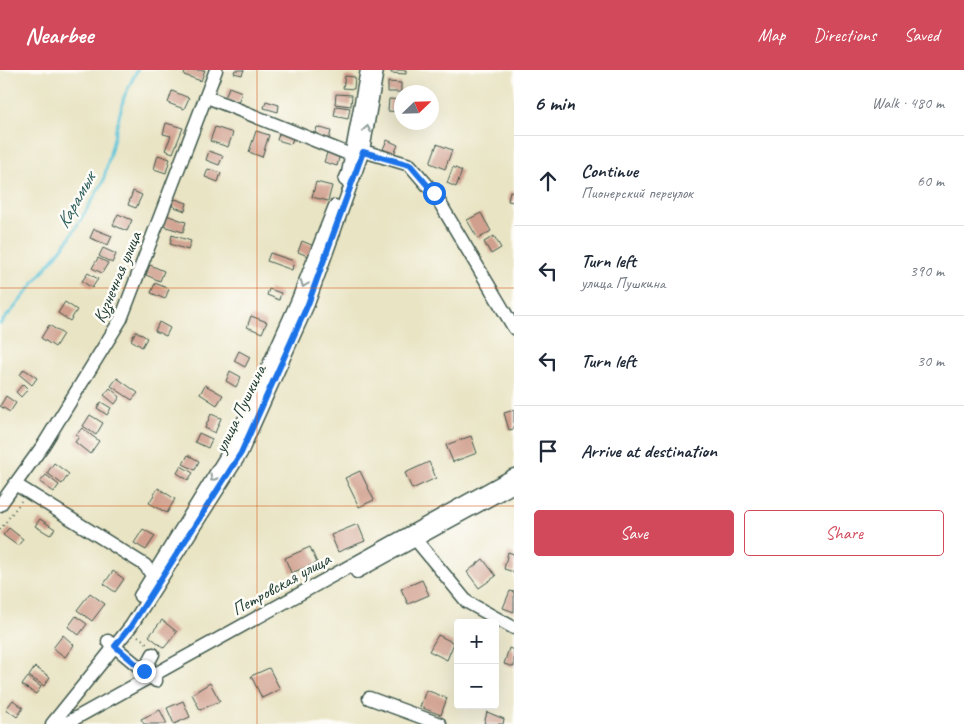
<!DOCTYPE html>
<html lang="en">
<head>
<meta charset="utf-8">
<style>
  body { margin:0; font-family:Caveat,sans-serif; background:#f2f2f3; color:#1f2937 }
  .controls { position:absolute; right:15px; bottom:15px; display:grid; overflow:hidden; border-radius:5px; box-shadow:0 5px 20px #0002 }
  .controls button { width:45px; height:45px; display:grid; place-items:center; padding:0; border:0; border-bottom:1px solid #e0e1e3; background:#fff; color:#1f2937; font:25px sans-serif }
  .compass { position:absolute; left:394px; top:15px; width:45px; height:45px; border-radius:50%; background:#fff; box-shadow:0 5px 20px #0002; rotate:67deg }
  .stop { position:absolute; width:15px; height:15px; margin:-11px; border:4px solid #1a73e8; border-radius:50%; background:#fff }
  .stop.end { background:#1a73e8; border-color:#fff; box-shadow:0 1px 5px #0008 }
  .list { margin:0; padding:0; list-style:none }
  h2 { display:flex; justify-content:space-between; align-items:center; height:65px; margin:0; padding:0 20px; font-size:21px }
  h2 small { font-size:16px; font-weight:400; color:#747a83 }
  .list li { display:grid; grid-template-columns:32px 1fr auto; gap:15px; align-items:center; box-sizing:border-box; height:90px; padding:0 20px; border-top:1px solid #e0e1e3 }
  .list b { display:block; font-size:19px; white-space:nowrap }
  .list p { margin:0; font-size:16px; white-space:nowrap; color:#747a83 }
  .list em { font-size:16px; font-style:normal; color:#747a83 }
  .actions { display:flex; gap:10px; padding:15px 20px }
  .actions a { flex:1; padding:11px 0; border:1px solid #d1495b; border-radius:5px; text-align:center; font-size:18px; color:#d1495b }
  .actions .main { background:#d1495b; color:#fff }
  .icon { flex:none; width:28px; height:28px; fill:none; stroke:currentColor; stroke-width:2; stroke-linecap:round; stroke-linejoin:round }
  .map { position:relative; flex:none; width:514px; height:654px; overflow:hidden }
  header { display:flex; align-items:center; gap:30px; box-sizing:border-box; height:70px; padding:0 25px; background:#d1495b; color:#fff }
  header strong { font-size:24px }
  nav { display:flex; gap:28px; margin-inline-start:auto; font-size:18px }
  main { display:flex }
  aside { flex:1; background:#fff }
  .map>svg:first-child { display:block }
</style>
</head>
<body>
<header>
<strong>Nearbee</strong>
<nav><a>Map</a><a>Directions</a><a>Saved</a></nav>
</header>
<main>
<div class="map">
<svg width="514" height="654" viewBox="0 0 514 654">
  <rect width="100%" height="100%" fill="#fdfcf7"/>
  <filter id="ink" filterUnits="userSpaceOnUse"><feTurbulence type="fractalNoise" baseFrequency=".02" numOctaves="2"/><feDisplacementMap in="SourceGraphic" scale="10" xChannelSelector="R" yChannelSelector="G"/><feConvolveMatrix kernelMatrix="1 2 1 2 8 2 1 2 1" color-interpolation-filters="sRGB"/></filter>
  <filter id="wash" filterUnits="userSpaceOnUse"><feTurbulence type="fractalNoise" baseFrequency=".0096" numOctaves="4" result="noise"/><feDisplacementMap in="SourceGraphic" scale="20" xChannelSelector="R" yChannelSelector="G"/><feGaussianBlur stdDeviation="1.12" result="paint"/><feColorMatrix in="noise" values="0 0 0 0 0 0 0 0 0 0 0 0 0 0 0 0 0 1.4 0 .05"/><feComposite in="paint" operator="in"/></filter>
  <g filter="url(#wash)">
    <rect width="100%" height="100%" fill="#e9e4c4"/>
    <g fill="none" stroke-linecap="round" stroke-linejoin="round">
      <!-- stream -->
      <path stroke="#5cc4d9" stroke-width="3" d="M 0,254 L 15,237 L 69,169 L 103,112 L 124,27 L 137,0"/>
    </g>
    <g id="blocks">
      <!-- building -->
      <path fill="#d09f8d" d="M 186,0 L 205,0 L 201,11 L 184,5 Z
        M 235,0 L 244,0 L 242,5 L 234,3 Z
        M 391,0 L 406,0 L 406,4 L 391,3 Z
        M 345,6 L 355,7 L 354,19 L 343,18 Z
        M 388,12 L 401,13 L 401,22 L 388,22 Z
        M 229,17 L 242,22 L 238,33 L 225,28 Z
        M 172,21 L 189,28 L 184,39 L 168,33 Z
        M 336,24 L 352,25 L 351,36 L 335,34 Z
        M 389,29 L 402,30 L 401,42 L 388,41 Z
        M 266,31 L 279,35 L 278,42 L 264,38 Z
        M 336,36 L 350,38 L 348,49 L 334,46 Z
        M 166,53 L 183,58 L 173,83 L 165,80 L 171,66 L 163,64 Z
        M 215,57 L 233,63 L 228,77 L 210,71 Z
        M 317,57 L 331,61 L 329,70 L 315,65 Z
        M 256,61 L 269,65 L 262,87 L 249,82 Z
        M 280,61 L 294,66 L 291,74 L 277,70 Z
        M 387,70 L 398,75 L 394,84 L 383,79 Z
        M 437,74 L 452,80 L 445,99 L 430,93 Z
        M 328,80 L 340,84 L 337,96 L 324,92 Z
        M 209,81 L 223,86 L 219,95 L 206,90 Z
        M 158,85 L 170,89 L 166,103 L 154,99 Z
        M 453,97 L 462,101 L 456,117 L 447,113 Z
        M 208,99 L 221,103 L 218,112 L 205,107 Z
        M 316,112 L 332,116 L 328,131 L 312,127 Z
        M 133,121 L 142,125 L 136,138 L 128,135 Z
        M 510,121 L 514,122 L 514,132 L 508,131 Z
        M 175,129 L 187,133 L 185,141 L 172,136 Z
        M 481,143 L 491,161 L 478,169 L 467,150 Z
        M 118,144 L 132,150 L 127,161 L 113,155 Z
        M 166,145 L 186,152 L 183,162 L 163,156 Z
        M 94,159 L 112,166 L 108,175 L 90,168 Z
        M 172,165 L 191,171 L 188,180 L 170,174 Z
        M 494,166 L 501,178 L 491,184 L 484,172 Z
        M 302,171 L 314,176 L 310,187 L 298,182 Z
        M 103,178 L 116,184 L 112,193 L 99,186 Z
        M 270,183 L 294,191 L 292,200 L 267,191 Z
        M 98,188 L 108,193 L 102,203 L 92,198 Z
        M 150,195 L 164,201 L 160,211 L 146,205 Z
        M 88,203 L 98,209 L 92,218 L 82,211 Z
        M 155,213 L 169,219 L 165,229 L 151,223 Z
        M 269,219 L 281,223 L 279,230 L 267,225 Z
        M 65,232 L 77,240 L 70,251 L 58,243 Z
        M 251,246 L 267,252 L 262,263 L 247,257 Z
        M 159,252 L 170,258 L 166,266 L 155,261 Z
        M 49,255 L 63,264 L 55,277 L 41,268 Z
        M 136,261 L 147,268 L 142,277 L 131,270 Z
        M 239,281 L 250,287 L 245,297 L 234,291 Z
        M 24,299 L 37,308 L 32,315 L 20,305 Z
        M 230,301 L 241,307 L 236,317 L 226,311 Z
        M 117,308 L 138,323 L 132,330 L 111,316 Z
        M 23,314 L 28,319 L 21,327 L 16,322 Z
        M 205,315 L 223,325 L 217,335 L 200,324 Z
        M 110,318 L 120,327 L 115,334 L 104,325 Z
        M 6,326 L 16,333 L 10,342 L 0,336 Z
        M 101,332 L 111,338 L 107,345 L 97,338 Z
        M 514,340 L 514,359 L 509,360 L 504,343 Z
        M 211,344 L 221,348 L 215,363 L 205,358 Z
        M 90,345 L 103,353 L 96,365 L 83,356 Z
        M 82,358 L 99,371 L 90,384 L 75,372 L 79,367 L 76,365 Z
        M 199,363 L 212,369 L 208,378 L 195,372 Z
        M 471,366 L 477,383 L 453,392 L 446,375 Z
        M 188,385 L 199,391 L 195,400 L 183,394 Z
        M 429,392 L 436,408 L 412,419 L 405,403 Z
        M 54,393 L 69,404 L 62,414 L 47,403 Z
        M 181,396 L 193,403 L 188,410 L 177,403 Z
        M 360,401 L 374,430 L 359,437 L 345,408 Z
        M 46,405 L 59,415 L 54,422 L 40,412 Z
        M 158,418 L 175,429 L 167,443 L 149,433 Z
        M 40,449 L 55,459 L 50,465 L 35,456 Z
        M 358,454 L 365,471 L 338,482 L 331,465 Z
        M 9,458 L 23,469 L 18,476 L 3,465 Z
        M 143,459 L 155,466 L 146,480 L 134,473 Z
        M 310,477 L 317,493 L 291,503 L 285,488 Z
        M 508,482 L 514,484 L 514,502 L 504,499 Z
        M 483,489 L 496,506 L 479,518 L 467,502 Z
        M 113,501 L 124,509 L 115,522 L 104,514 Z
        M 422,510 L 429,525 L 408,534 L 401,519 Z
        M 510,521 L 514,522 L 514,542 L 503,538 Z
        M 90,523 L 105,534 L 92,551 L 77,540 Z
        M 76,546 L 87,554 L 79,565 L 68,557 Z
        M 162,550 L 177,562 L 164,578 L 149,566 Z
        M 63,565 L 74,575 L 65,587 L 53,578 Z
        M 438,565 L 454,573 L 447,590 L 429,581 Z
        M 509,578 L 514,580 L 514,597 L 504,594 Z
        M 35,597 L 50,607 L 44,616 L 29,606 Z
        M 269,598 L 280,619 L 262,628 L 251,606 Z
        M 28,607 L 41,617 L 36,624 L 22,615 Z
        M 210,613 L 220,631 L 200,640 L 192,624 Z
        M 426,620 L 447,628 L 441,645 L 420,637 Z
        M 13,630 L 23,638 L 17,647 L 6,639 Z
        M 183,631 L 190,647 L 174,654 L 167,638 Z
        M 160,640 L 167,654 L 144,654 L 141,649 Z
        M 487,642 L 504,649 L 503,654 L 484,654 Z"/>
    </g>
  </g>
  <g filter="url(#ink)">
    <use href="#blocks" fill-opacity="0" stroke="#3d564a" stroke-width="1"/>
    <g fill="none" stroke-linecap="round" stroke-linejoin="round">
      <!-- minor casing -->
      <g stroke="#3d564a" stroke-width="15">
        <path id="minor" d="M 207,27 L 351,85 L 363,81 L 410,95 L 434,123 L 514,258
          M 345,110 L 348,103 L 367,0
          M 15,414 L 145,495 L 156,511
          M 0,435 L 44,374 L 121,249 L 216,0
          M 416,470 L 467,532 L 514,558
          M 357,502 L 514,416
          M 140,526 L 232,377 L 297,232 L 335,136
          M 108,571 L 156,611
          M 144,601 L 153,584
          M 369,628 L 440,654
          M 52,654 L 131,556 L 241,383 L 308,234 L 353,109 L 363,81 L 377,0
          M 65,654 L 514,405"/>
      </g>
      <!-- path -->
      <path stroke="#3d564a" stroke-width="2" stroke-dasharray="1 4" stroke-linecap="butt" d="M 0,460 L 22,430
        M 138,566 L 148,574"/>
      <!-- minor -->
      <use href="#minor" stroke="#fff" stroke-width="12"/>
    </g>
    <!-- one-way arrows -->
    <defs><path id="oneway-chevron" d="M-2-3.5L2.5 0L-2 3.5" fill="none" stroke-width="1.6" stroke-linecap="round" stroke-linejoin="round" transform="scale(1.25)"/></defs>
    <g stroke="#8f9e9a">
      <use href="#oneway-chevron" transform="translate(367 59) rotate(-80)"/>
      <use href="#oneway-chevron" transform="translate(304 214) rotate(111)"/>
      <use href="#oneway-chevron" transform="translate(213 408) rotate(122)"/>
    </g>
  </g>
  <g fill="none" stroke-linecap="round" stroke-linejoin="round" filter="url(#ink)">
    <!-- route -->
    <path stroke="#1a73e8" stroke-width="6" d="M 144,601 L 115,576 L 131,556 L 241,383 L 308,234 L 363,82 L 410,95 L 434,123"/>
  </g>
  <!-- grid -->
  <path fill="none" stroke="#d45610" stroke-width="1" stroke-opacity="0.55" d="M 257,0 L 257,654M 0,218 L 514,218M 0,436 L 514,436"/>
  <g text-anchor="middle" stroke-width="5" stroke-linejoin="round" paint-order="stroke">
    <!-- street labels -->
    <g font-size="18" fill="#1f3d34" stroke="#fdfcf7">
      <text transform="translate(117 207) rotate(-67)" y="6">Кузнечная улица</text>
      <text transform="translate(240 339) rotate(-64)" y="6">улица Пушкина</text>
      <text transform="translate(281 514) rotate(-29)" y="6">Петровская улица</text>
    </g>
    <!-- water labels -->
    <g font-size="19" font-style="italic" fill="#2e5f5d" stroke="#fdfcf7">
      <text transform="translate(75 130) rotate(-61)" y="7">Карамык</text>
    </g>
  </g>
</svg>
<div class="controls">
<button>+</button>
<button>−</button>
</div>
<svg class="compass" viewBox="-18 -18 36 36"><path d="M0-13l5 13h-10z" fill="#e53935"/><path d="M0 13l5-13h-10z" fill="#747a83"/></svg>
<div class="stop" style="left:434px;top:123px"></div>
<div class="stop end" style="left:144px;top:601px"></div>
</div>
<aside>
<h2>6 min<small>Walk · 480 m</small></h2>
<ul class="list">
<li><svg class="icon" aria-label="ahead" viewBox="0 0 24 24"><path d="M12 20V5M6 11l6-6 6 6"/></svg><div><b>Continue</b><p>Пионерский переулок</p></div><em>60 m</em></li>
<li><svg class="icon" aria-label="left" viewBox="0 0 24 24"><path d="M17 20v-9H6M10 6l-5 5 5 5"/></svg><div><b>Turn left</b><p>улица Пушкина</p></div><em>390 m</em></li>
<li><svg class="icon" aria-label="left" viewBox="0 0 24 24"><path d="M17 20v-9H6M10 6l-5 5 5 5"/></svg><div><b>Turn left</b></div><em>30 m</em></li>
<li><svg class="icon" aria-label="arrive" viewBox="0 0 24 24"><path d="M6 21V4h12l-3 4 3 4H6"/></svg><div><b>Arrive at destination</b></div></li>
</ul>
<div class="actions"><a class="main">Save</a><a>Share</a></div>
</aside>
</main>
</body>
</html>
